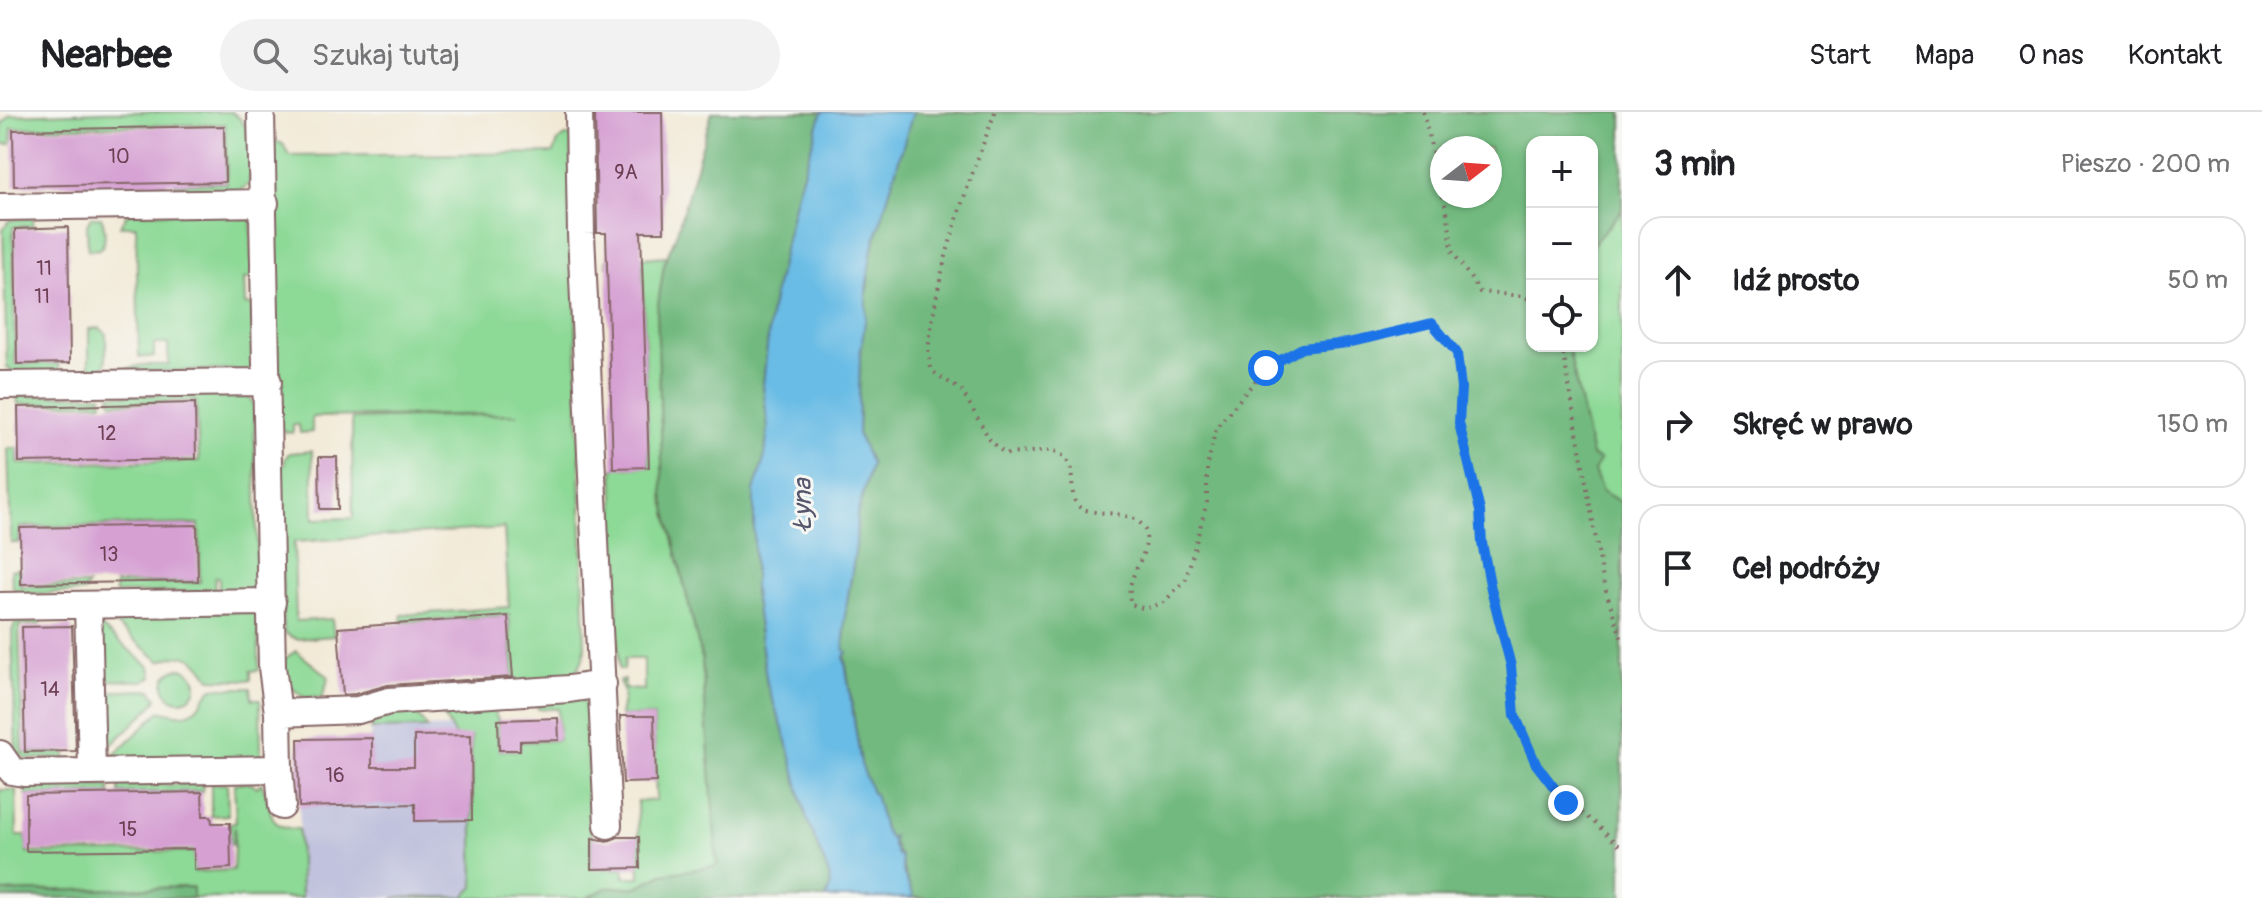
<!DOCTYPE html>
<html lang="pl">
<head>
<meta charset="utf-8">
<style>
  body { margin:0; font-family:Pangolin,sans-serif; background:#f2f2f2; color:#202124 }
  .controls { position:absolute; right:24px; top:24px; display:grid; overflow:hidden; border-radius:16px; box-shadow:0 2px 6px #0004 }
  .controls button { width:72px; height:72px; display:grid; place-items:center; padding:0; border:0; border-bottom:2px solid #e0e0e0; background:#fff; color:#202124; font:40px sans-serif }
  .compass { position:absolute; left:1430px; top:24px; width:72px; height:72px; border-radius:50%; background:#fff; box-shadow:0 2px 6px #0004; rotate:73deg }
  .stop { position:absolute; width:24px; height:24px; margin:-18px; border:6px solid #1a73e8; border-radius:50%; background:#fff }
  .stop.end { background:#1a73e8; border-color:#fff; box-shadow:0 2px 8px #0008 }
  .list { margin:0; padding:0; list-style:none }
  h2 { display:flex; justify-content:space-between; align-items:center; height:104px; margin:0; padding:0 32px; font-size:34px }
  h2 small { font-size:26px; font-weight:400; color:#757577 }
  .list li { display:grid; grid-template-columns:52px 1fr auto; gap:24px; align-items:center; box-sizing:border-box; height:128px; margin:0 16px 16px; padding:0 16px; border:2px solid #e0e0e0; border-radius:24px }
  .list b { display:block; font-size:30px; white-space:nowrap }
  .list em { font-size:26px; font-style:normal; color:#757577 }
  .icon { flex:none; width:44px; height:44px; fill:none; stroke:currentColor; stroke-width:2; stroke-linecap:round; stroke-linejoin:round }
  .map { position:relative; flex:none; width:1622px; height:786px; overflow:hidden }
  header { display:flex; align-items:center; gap:48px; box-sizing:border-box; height:112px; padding:0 40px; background:#fff; border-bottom:2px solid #e0e0e0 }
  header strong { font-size:38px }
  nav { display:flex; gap:44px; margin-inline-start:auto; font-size:28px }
  .search { width:560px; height:72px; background:#f2f2f2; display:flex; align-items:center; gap:20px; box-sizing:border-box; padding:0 28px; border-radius:44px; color:#757577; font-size:30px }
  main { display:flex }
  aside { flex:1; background:#fff }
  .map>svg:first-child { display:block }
</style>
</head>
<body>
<header>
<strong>Nearbee</strong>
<div class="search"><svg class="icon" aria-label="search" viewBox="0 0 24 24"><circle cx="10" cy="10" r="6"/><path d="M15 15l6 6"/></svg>Szukaj tutaj</div>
<nav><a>Start</a><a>Mapa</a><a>O nas</a><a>Kontakt</a></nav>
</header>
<main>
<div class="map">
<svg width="1622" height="786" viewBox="0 0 1622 786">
  <rect width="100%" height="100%" fill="#f6f6f2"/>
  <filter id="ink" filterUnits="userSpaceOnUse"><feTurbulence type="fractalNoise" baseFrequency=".0125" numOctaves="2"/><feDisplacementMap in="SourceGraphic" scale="16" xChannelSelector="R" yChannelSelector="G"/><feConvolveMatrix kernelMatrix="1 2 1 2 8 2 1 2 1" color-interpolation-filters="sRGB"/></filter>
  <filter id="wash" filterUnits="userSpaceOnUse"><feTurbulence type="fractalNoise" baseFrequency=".006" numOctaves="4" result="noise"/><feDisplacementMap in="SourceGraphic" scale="32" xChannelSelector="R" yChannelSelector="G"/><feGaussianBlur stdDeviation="1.8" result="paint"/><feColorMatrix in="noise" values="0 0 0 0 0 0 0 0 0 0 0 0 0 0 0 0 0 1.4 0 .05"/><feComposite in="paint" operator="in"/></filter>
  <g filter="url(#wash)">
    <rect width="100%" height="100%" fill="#f2e9d5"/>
    <!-- industrial -->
    <path fill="#c1c2dd" d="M 471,615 L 474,776 L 464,785 L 301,786 L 298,627 L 370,626 L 371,617 Z"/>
    <!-- green -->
    <path fill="#8dd996" stroke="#6c7c60" stroke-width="2" d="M 109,0 L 231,0 C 256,13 251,48 249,72 L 240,78 L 173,80 L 174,72 L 227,71 L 225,12 L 12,16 L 11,32 L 2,32 L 2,12 L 10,3 Z
      M 566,24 L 571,24 L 585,536 C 581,576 546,569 514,573 L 509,503 L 401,510 L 402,503 L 509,495 L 504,416 L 294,430 L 296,509 L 332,507 L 334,524 L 296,527 L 284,521 L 278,354 L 285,353 L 285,347 L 289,341 L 312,339 L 314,407 L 353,406 L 352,307 L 518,302 L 312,305 L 312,320 L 300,321 L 299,313 L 293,313 L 293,321 L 286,320 L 277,313 L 272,28 L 283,32 L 289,44 L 554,41 L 558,29 Z
      M 165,72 L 165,81 L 74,82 L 76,74 Z
      M 1622,98 L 1622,391 L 1602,379 L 1594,359 L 1568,234 L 1592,234 L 1592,133 Z
      M 128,101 L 251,101 L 252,166 L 244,167 L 245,193 L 252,193 L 254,258 L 127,259 L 125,257 L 142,253 L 169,253 L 168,232 L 154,232 L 154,245 L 139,245 L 136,114 L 120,114 Z
      M 91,105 L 101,105 C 105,114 107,130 100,137 L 88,138 L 87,113 Z
      M 33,106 L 33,114 L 13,115 L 15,252 L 59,251 L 59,261 L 15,262 L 7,255 L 3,117 L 10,108 Z
      M 668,144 L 664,152 L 663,383 L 702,548 L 718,755 L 663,762 L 637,775 L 606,776 L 587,786 L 394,786 L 464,785 L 474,775 L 471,624 L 455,624 L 442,601 L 448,594 L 464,593 L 493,599 L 498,608 L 499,638 L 520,638 L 520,630 L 559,628 L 558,597 L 538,597 L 537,589 L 579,586 L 584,590 L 587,599 L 592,756 L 624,757 L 624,765 L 640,765 L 637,692 L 638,689 L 656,688 L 654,604 L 620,604 L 624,581 L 619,569 L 624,568 L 625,577 L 644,578 L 644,547 L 625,547 L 624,558 L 619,557 L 613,356 L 649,354 L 642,153 L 607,154 L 606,149 Z
      M 100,216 L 106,222 L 106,249 L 102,261 L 96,263 L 89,253 L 89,217 Z
      M 102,283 L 102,291 L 18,292 L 17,284 Z
      M 110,283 L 248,283 L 254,293 L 258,467 L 255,475 L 246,479 L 219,479 L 219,465 L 215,465 L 214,480 L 115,481 L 115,472 L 200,470 L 199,412 L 20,415 L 19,431 L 11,431 L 8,336 L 17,336 L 18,352 L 199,349 L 196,289 L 112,291 Z
      M 19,457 L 20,474 L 88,473 L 84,480 L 21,482 L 16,480 L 12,473 L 11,458 Z
      M 258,499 L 259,558 L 251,559 L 251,568 L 210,567 C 194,542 187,539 160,549 L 102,501 Z
      M 24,506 L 41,506 L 41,512 L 19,513 L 23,641 L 66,641 L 66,646 L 27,647 L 16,640 L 12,519 L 16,509 Z
      M 95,510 L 150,555 L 152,565 L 144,569 L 95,568 Z
      M 296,539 L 329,565 L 322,586 L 303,585 L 286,571 L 284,547 Z
      M164 573a16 16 0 1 1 32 0a16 16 0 1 1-32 0Z
      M 213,576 L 251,576 L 252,587 L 260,587 L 261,643 L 256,647 L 107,650 L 159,600 C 167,598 170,602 178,602 C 199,604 201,586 213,576 Z
      M 151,578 L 157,586 L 154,592 L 99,645 L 95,580 Z
      M 413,596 L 427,616 L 371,617 L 378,602 Z
      M 234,671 L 249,671 L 257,675 L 261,671 C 275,694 262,717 299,717 L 301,786 L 193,786 L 192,775 L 0,780 L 0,678 L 16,678 L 17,724 L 26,724 L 27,741 L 194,739 L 195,760 L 233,758 L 235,715 L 233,731 L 230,732 L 230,711 L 236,710 Z
      M 203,672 L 202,679 L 119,681 L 119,674 Z
      M 211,672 L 227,672 L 228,703 L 211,704 Z
      M 109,674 L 110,681 L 26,683 L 25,675 Z"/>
    <!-- forest -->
    <path fill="#72b97f" stroke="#5e6c55" stroke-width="2" fill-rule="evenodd" d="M 712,0 L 822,0 L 796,84 L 771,197 L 763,273 L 768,315 L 765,344 L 754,379 L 754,480 L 767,572 L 787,629 L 806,704 L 829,762 L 830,776 L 826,786 L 587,786 L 606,776 L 637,775 L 663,762 L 717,754 L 702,548 L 663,383 L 657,199 L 664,152 L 676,123 Z
      M 913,0 L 1622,0 L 1622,98 L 1592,133 L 1592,30 L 1532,30 L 1532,234 L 1568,234 L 1592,344 L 1600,348 L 1594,359 L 1602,379 L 1622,391 L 1622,786 L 914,786 C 908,772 903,757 899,744 C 897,737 893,734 892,726 L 889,726 L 884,717 L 875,682 L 872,681 L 861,652 L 844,540 L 845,503 L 856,434 L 857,403 L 871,352 L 858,323 L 860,244 L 871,142 ZM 1442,36 L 1490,36 L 1490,84 L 1442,84 Z
      M 193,775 L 193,786 L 0,786 L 0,780 Z"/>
    <!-- water -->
    <path fill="#69bce5" stroke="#5a6e88" stroke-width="2" d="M 822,0 L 913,0 L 871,142 L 866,179 L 866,203 L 860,244 L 858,323 L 871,352 L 857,403 L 856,434 L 845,503 L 844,538 L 847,541 L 844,544 L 861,652 L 872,681 L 875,682 L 884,717 L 890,727 L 893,724 L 892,731 L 897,743 L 900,743 L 903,760 L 914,786 L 826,786 L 830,776 L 829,763 L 806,704 L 787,629 L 767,572 L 754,480 L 754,379 L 765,344 L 768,315 L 763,273 L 771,197 L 796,84 Z"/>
    <g id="blocks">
      <!-- building -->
      <path fill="#d6a0d3" d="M 595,0 L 662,0 L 664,120 L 641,120 L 649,355 L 613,356 L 606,121 L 597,121 Z
        M 224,14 L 225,70 L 14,74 L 13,18 Z
        M 68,115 L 70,251 L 17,252 L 15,117 Z
        M 195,291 L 196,347 L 19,350 L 18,295 Z
        M 319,345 L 337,345 L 338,397 L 320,397 Z
        M 197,413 L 198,469 L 21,472 L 20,416 Z
        M 508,504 L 513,565 L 388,573 L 355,582 L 343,583 L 338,516 Z
        M 72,514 L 76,639 L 25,640 L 22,515 Z
        M 620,604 L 654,604 L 656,670 L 623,671 Z
        M 558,606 L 559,628 L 520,629 L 520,638 L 499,638 L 498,608 Z
        M 471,623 L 472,708 L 415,709 L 415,692 L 299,695 L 298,627 L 372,626 L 372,655 L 414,655 L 414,624 Z
        M 202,680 L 203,704 L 211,704 L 212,711 L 230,711 L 231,756 L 194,758 L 194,737 L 26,739 L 26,683 Z
        M 618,725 L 639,725 L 640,756 L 592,757 L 592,726 L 608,729 Z"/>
    </g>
  </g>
  <g filter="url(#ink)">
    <use href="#blocks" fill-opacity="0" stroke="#856666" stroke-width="2"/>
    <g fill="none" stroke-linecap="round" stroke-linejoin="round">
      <!-- minor casing -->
      <g stroke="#856666" stroke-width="30">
        <path id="minor" d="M 579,0 L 581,122 L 608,713
          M 0,95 L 265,91
          M 0,273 L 268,270
          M 88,493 L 92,660
          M 0,494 L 272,490
          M 278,601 L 358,598 L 389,589 L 569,577 L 603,572
          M 0,642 L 12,659 L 24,661 L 279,657 L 278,601 L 272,555 L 261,0
          M 279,657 L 282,694"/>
      </g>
      <!-- path -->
      <path stroke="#856666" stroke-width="4" stroke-dasharray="2 6" stroke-linecap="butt" d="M 995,0 C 969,70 943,137 932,211 C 929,231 926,239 932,259 L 962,279 L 990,328 L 1005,342 C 1016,342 1049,337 1054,339 C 1084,350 1063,386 1081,396 C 1096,405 1141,395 1146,422 C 1149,447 1123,465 1131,492 L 1145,497 L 1163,491 L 1186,467 L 1207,390 L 1207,355 L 1216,316 L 1266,256 L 1302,236 L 1348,231 L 1432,211 L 1457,241 L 1461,276 L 1459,311 L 1480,399 L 1482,431 L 1491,477 L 1511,554 L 1515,603 L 1536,652 L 1566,691 L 1594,710 L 1622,737
        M 1423,0 L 1442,81
        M 1443,84 L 1448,104 L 1452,139 L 1480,180 L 1522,184 L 1532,188
        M 1562,234 L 1604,473 L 1622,528"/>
      <!-- minor -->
      <use href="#minor" stroke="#fff" stroke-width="26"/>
    </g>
  </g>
  <g fill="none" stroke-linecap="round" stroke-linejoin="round" filter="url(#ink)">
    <!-- route -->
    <path stroke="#1a73e8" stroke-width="10" d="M 1266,256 L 1302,236 L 1348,231 L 1432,211 L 1457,241 L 1461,276 L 1459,311 L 1480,399 L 1482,431 L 1491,477 L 1511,554 L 1515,603 L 1536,652 L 1566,691"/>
  </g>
  <g text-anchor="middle" stroke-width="6" stroke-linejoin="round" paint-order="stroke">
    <!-- number labels -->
    <g font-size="20" fill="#6d3f55">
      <text x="119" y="51">10</text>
      <text x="626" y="67">9A</text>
      <text x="44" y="163">11</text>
      <text x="42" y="191">11</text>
      <text x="107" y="328">12</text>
      <text x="109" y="449">13</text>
      <text x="50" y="584">14</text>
      <text x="335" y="670">16</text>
      <text x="128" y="724">15</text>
    </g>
    <!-- water labels -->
    <g font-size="26" font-style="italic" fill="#55566c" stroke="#f6f6f2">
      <text transform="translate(802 393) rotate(-90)" y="9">Łyna</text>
    </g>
  </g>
</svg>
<div class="controls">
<button>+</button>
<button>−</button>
<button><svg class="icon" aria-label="locate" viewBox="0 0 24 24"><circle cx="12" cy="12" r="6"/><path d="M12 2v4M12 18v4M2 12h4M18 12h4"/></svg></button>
</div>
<svg class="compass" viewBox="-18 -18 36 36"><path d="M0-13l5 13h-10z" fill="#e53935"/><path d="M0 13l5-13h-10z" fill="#757577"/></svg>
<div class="stop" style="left:1266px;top:256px"></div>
<div class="stop end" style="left:1566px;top:691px"></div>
</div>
<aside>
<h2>3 min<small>Pieszo · 200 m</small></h2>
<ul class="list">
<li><svg class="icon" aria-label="ahead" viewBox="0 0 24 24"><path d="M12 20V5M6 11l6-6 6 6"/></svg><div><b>Idź prosto</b></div><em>50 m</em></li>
<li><svg class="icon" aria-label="right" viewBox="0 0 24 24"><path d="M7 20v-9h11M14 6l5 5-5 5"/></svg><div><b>Skręć w prawo</b></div><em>150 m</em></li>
<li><svg class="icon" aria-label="arrive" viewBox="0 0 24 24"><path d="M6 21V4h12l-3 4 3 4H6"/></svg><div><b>Cel podróży</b></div></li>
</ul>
</aside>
</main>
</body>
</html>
